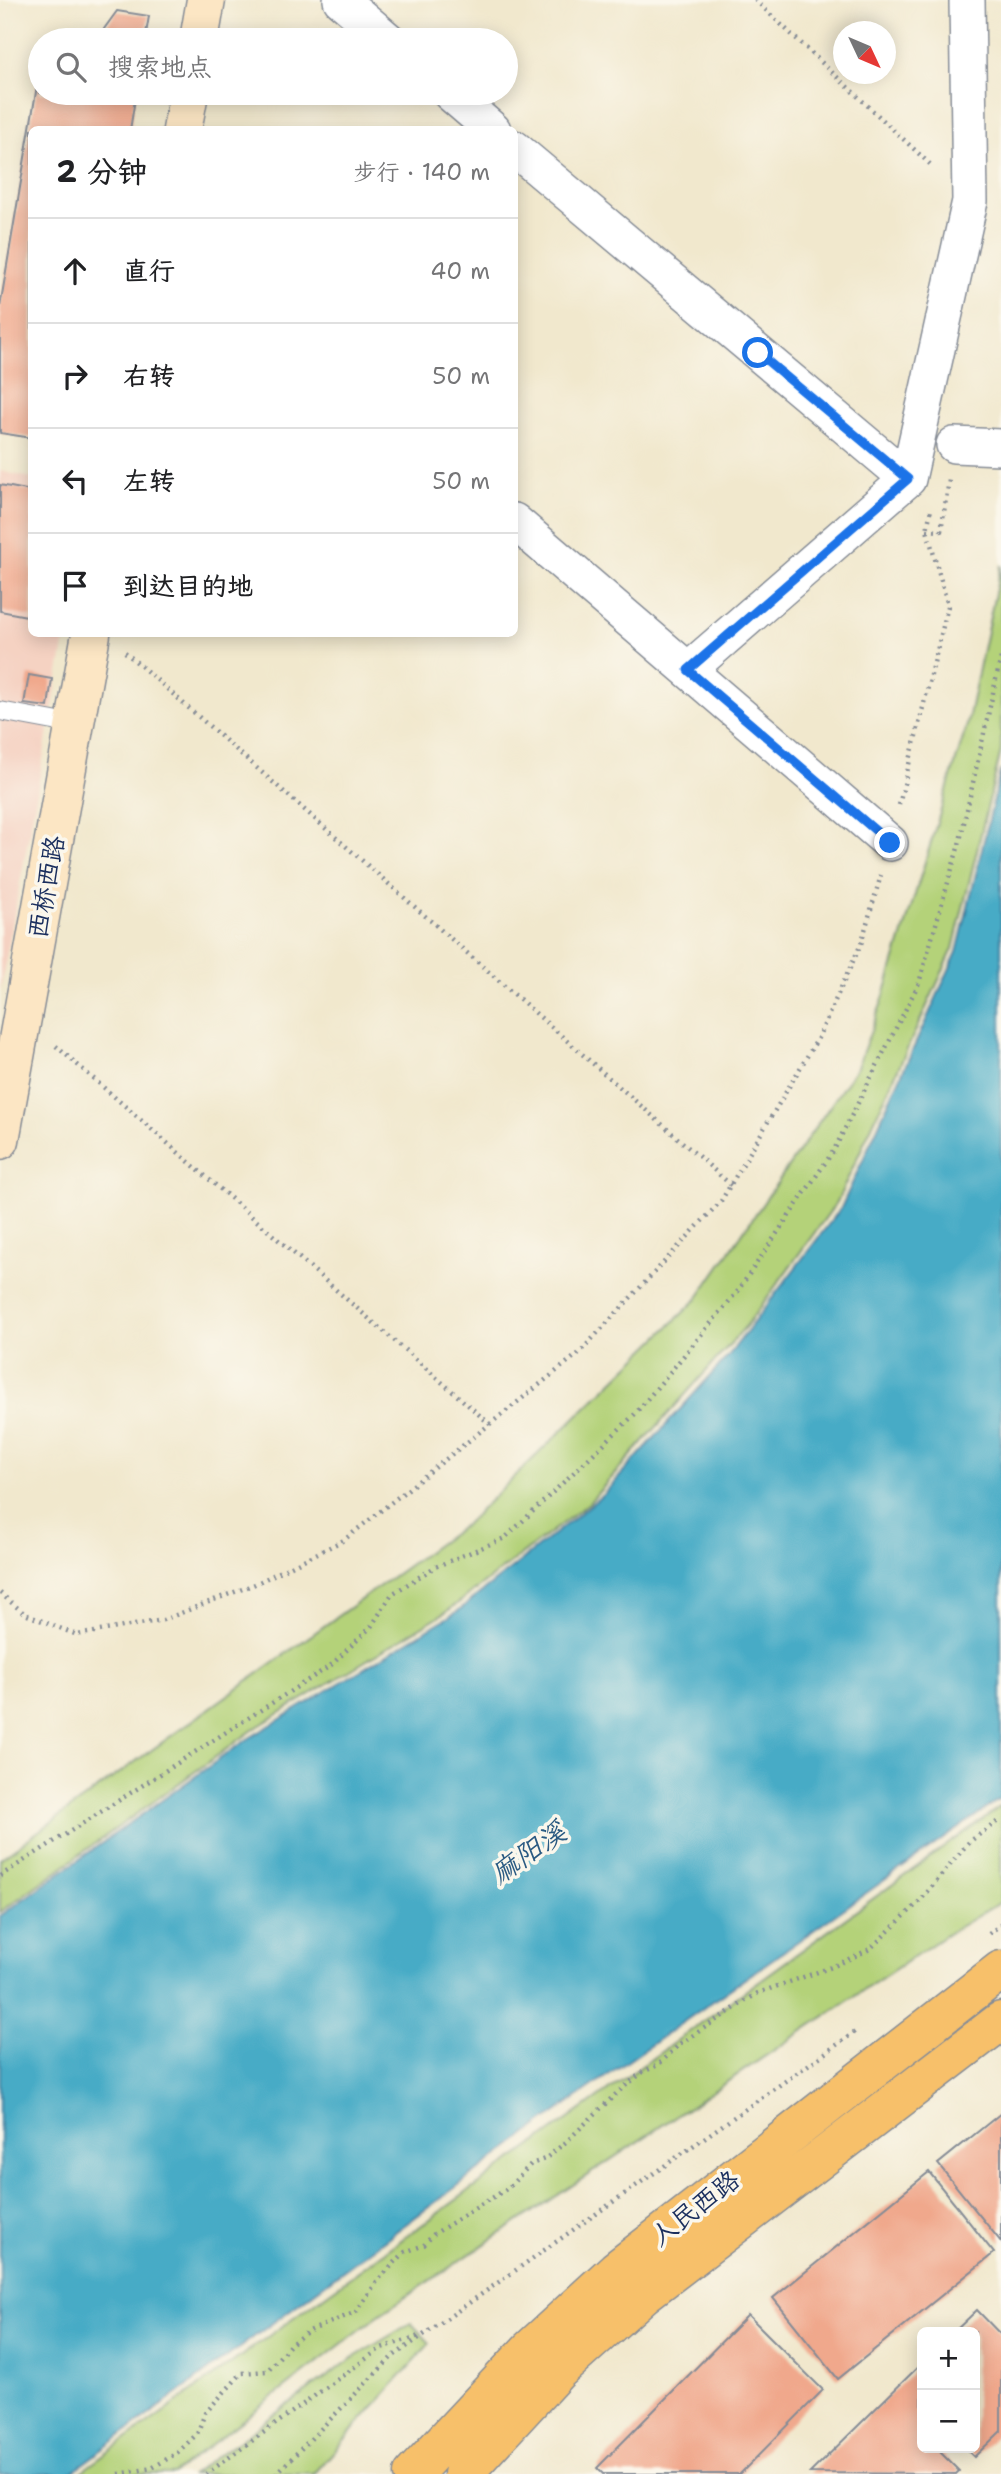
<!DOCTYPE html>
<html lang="zh">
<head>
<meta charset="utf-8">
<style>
  body { margin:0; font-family:"Shantell Sans","LXGW WenKai TC",sans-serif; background:#f2f2f2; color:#202124 }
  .controls { position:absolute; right:21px; bottom:21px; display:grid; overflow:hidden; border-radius:10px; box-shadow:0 4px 18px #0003 }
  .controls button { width:63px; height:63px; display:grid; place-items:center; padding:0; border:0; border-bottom:2px solid #e0e0e0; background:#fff; color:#202124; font:35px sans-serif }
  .compass { position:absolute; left:833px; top:21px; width:63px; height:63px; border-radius:50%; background:#fff; box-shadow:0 4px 18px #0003; rotate:134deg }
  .stop { position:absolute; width:21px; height:21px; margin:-16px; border:5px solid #1a73e8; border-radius:50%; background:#fff }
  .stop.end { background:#1a73e8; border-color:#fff; box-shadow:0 2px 7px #0008 }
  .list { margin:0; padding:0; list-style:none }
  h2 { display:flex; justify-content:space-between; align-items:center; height:91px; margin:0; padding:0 28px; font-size:30px }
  h2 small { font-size:23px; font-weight:400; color:#757577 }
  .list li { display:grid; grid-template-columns:46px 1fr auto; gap:21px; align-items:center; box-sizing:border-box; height:105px; padding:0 28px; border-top:2px solid #e0e0e0 }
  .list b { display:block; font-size:26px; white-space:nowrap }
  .list em { font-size:23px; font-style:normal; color:#757577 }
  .icon { flex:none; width:38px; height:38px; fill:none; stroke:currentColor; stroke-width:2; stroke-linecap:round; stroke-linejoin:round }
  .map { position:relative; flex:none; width:1001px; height:2474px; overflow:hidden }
  .search { position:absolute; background:#fff; box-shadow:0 4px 18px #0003; left:28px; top:28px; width:490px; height:77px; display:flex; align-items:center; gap:18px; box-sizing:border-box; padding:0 24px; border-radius:38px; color:#757577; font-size:26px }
  .panel { position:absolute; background:#fff; box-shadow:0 4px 18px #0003; left:28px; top:126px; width:490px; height:511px; border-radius:10px }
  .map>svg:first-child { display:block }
</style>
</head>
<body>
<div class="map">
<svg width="1001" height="2474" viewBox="0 0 1001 2474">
  <rect width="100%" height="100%" fill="#fbf7ec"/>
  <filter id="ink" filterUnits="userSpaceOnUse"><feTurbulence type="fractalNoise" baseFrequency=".0143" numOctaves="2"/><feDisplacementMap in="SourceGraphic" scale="14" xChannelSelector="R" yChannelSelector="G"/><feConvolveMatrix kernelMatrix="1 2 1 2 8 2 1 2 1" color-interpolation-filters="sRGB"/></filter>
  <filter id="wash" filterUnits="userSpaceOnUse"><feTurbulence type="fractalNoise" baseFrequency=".00686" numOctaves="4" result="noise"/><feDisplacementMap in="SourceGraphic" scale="28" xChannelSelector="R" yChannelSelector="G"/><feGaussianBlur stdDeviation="1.57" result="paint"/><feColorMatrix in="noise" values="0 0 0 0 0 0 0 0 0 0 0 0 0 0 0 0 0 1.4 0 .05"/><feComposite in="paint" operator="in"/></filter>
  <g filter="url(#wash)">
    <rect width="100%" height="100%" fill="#f1e8cd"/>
    <!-- built -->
    <path fill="#f5d2c2" d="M 0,471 L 31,478 L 32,634 L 66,634 L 0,991 Z"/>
    <!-- green -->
    <path fill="#b4d279" stroke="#68806c" stroke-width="2" d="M 1001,565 L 1001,751 L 953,949 L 837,1202 L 747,1325 L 589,1503 L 449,1610 L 257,1727 L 0,1912 L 0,1859 L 466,1524 L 697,1299 L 857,1067 L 882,1002 L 967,725 Z
      M 1001,1806 L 1001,1902 L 949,1933 L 379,2315 L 173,2474 L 78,2474 Z
      M 411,2323 L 430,2343 L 314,2474 L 192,2474 L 353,2358 Z"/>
    <!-- water -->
    <path fill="#47abc6" stroke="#316d92" stroke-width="2" d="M 1001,770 L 1001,1798 L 584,2092 L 69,2474 L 0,2474 L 0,1916 L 246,1740 L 458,1611 L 604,1494 L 728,1356 L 841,1208 L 957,952 Z"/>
    <g id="blocks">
      <!-- building -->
      <path fill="#f0a88c" d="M 117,11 L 149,16 L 145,40 L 96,40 Z
        M 39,74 L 40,93 L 136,93 L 130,130 L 32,130 L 32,438 L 0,433 L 0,307 Z
        M 0,485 L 32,491 L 32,617 L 0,611 Z
        M 29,675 L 52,679 L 48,707 L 24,704 Z
        M 1001,2113 L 1001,2242 L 938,2164 Z
        M 929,2172 L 994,2253 L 838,2379 L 773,2298 Z
        M 977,2310 L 1001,2335 L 1001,2431 L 974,2457 L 965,2448 L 975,2448 L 975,2332 L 954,2332 Z
        M 748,2315 L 823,2390 L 740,2474 L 603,2474 L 597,2468 Z
        M 922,2363 L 922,2448 L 942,2448 L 939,2451 L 959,2471 L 956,2474 L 810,2473 Z"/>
    </g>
  </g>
  <g filter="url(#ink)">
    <use href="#blocks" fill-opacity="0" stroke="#868c96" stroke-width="2"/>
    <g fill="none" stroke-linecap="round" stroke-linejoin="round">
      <!-- service casing -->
      <g stroke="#868c96" stroke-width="20">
        <path id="service" d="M 0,711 L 75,725"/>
      </g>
      <!-- minor casing -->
      <g stroke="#868c96" stroke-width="38">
        <path id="minor" d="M 341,0 L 388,40
          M 450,93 L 493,130
          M 514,148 L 908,479
          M 954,445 L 1001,447
          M 514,521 L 890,843
          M 688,670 L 908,479 L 970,201 L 967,0"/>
      </g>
      <!-- secondary casing -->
      <g stroke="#868c96" stroke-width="41">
        <path id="secondary" d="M 199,40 L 206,0
          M 182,130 L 189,93
          M 0,1140 L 91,634"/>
      </g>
      <!-- trunk casing -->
      <g stroke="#868c96" stroke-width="41">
        <path id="trunk" d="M 413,2474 L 530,2349 L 616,2270 L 1001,1970
          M 463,2474 L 557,2372 L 643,2295 L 1001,2021"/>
      </g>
      <!-- path -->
      <path stroke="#868c96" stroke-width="4.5" stroke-dasharray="2 5" stroke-linecap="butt" d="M 755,0 L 933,167
        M 927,530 L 941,531 L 949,480
        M 125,652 L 731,1185
        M 899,805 L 948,606 L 927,530 L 931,509
        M 56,1046 L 491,1425
        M 0,1593 L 25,1614 L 77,1635 L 163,1620 L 255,1584 L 344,1540 L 578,1354 L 721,1201 L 818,1038 L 861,944 L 881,875
        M 0,1876 L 330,1666 L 371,1627 L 392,1594 L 435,1567 L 505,1538 L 634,1415 L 737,1292 L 834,1150 L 919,983 L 960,841 L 1001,657
        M 989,1934 L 1001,1924
        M 119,2474 L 152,2468 L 177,2453 L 197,2434 L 205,2413 L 242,2373 L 267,2371 L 291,2344 L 307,2332 L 356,2312 L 378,2280 L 405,2252 L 424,2245 L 434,2234 L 508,2188 L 531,2164 L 545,2159 L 567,2141 L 619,2091 L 643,2072 L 658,2065 L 681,2043 L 758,1993 L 832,1967 L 870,1949 L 920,1901 L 969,1842 L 1001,1819
        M 206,2474 L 381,2348 L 419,2336
        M 276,2474 L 392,2357 L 858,2030"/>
      <!-- service -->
      <use href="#service" stroke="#fff" stroke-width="18"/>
      <!-- minor -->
      <use href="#minor" stroke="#fff" stroke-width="35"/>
      <!-- secondary -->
      <use href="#secondary" stroke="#fce6c4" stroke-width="38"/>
      <!-- trunk -->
      <use href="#trunk" stroke="#f7c06b" stroke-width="38"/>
    </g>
  </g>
  <g fill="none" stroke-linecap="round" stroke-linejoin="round" filter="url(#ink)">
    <!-- route -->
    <path stroke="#1a73e8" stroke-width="9" d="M 758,353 L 908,479 L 688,670 L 890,843"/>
  </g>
  <g text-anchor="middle" stroke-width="7" stroke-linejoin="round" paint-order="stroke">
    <!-- street labels -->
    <g font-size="26" fill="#1b2f5e" stroke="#fbf7ec">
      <text transform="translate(46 887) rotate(-80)" y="9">西桥西路</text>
      <text transform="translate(695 2208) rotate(-38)" y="9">人民西路</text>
    </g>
    <!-- water labels -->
    <g font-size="28" font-style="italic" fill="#2a5a82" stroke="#fbf7ec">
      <text transform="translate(528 1852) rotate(-35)" y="10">麻阳溪</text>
    </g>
  </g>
</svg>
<div class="controls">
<button>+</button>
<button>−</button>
</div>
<svg class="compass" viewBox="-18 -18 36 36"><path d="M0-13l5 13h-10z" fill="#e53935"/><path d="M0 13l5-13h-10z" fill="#757577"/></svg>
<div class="stop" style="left:758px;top:353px"></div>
<div class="stop end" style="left:890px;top:843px"></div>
<div class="search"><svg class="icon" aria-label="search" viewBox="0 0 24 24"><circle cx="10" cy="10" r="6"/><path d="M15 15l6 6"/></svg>搜索地点</div>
<section class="panel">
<h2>2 分钟<small>步行 · 140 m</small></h2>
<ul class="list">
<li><svg class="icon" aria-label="ahead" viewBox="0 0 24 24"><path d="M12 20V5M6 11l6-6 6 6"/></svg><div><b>直行</b></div><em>40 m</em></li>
<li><svg class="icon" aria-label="right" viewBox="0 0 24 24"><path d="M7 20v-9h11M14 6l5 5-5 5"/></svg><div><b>右转</b></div><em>50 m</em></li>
<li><svg class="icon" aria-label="left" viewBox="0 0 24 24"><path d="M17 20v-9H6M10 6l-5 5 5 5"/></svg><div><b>左转</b></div><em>50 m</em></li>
<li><svg class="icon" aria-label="arrive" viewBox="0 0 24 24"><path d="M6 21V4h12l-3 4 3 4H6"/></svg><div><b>到达目的地</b></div></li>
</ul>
</section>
</div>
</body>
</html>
